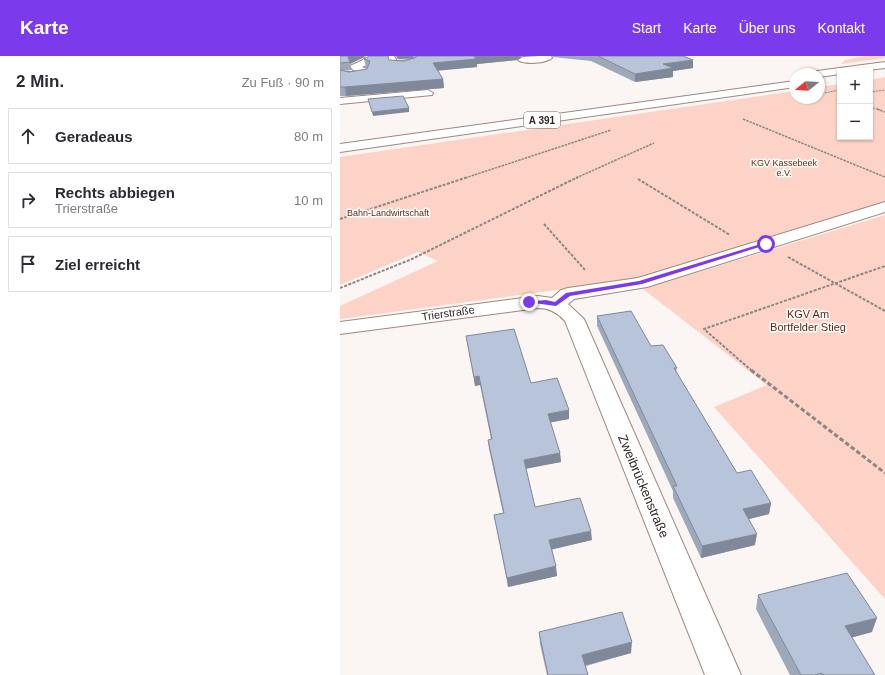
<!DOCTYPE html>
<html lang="de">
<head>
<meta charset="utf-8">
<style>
  body { margin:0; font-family:Arial,sans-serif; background:#f2f2f3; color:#2b2b33 }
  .controls { position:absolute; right:12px; top:12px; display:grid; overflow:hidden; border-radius:0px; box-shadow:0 1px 3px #0004 }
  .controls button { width:36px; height:36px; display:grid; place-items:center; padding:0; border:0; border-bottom:1px solid #e1e1e2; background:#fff; color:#2b2b33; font:20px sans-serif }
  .compass { position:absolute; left:449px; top:12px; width:36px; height:36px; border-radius:50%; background:#fff; box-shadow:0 1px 3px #0004; rotate:252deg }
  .stop { position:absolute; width:12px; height:12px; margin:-9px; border:3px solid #7c3aed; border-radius:50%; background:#fff }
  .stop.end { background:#7c3aed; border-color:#fff; box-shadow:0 1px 4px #0008 }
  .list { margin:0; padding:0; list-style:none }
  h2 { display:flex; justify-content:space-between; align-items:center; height:52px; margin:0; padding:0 16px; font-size:17px }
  h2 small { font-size:13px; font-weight:400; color:#7c7c81 }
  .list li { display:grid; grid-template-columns:26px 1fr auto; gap:12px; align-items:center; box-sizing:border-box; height:56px; margin:0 8px 8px; padding:0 8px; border:1px solid #e1e1e2; border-radius:0px }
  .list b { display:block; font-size:15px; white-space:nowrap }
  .list p { margin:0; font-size:13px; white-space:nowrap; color:#7c7c81 }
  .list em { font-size:13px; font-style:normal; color:#7c7c81 }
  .icon { flex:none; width:22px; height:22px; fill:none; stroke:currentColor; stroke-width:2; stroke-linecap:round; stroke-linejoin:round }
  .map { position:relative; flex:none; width:545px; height:619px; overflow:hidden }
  header { display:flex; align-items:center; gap:24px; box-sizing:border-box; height:56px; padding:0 20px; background:#7c3aed; color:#fff }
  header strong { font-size:19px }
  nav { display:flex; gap:22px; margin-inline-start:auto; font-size:14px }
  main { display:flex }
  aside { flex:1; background:#fff }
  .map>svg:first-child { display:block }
</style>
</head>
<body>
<header>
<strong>Karte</strong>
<nav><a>Start</a><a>Karte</a><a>Über uns</a><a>Kontakt</a></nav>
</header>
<main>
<aside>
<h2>2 Min.<small>Zu Fuß · 90 m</small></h2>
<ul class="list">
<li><svg class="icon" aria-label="ahead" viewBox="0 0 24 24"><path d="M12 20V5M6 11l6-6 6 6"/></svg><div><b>Geradeaus</b></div><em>80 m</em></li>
<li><svg class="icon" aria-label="right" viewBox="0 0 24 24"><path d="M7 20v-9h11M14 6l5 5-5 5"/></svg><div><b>Rechts abbiegen</b><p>Trierstraße</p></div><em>10 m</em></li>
<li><svg class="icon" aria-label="arrive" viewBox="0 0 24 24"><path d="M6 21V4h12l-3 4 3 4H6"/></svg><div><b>Ziel erreicht</b></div></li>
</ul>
</aside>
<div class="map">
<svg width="545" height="619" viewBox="0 0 545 619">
  <rect width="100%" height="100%" fill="#fbf5f3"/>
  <!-- green -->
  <path fill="#fcd3c6" d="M 526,0 L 545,0 L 545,2 L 501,8 L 505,4 Z
    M 545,21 L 545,149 L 298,223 L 0,263 L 0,250 L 98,205 L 78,196 L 0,229 L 0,101 L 455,35 L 455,42 L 479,42 L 479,31 L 500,28 L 500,81 L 530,81 L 530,24 Z
    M 545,159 L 545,543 L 374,351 L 427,329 L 303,233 Z"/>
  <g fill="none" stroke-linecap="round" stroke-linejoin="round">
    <!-- minor casing -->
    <g stroke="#a0877e" stroke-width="2">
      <path id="minor" d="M 26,0 L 35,0 L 29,8 L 22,11 L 30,14 L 28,20 L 11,23 L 0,22 L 0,16 L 20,16 L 13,14 L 10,10 L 23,4 Z
        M 46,0 L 54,0 L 57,5 L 73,4 L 78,7 C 72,12 58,12 51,10 Z
        M 199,0 L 211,0 L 212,2 C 207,7 184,9 178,4 L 183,1 Z
        M 88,34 L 93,37 L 92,39 L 0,48 L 0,42 Z
        M 545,146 L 545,156 L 307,231 L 234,243 L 228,248 L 244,263 L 401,619 L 365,619 L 225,265 C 217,256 209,252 198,252 L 0,278 L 0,266 L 198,240 L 212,242 L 221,234 L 228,232 L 298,222 Z"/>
    </g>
    <!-- highway casing -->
    <g stroke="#a0877e" stroke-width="2">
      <path id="highway" d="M 545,6 L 545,12 L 521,15 L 500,15 L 500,18 L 479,21 L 479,18 L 472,18 L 477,15 Z
        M 455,25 L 455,31 L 0,96 L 0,88 Z"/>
    </g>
    <!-- path-far3 -->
    <path stroke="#8e8683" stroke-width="1" stroke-dasharray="2 1" stroke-linecap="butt" d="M 530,36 L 545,34
      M 479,38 L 500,34
      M 530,51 L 540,54"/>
    <!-- path-far2 -->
    <path stroke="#8e8683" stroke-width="1.5" stroke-dasharray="2.5 1" stroke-linecap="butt" d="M 537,53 L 545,56
      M 403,63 L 545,121
      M 125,122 L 271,74
      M 236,122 L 314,87"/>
    <!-- path-far1 -->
    <path stroke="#8e8683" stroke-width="2" stroke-dasharray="3 1.5" stroke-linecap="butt" d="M 298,123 L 390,179
      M 0,163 L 128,121
      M 204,168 L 246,215
      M 448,201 L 545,255
      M 0,232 L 72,203 L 238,121
      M 412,315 L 364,273 L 545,210"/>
    <!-- path -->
    <path stroke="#8e8683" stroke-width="3" stroke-dasharray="4.5 2.5" stroke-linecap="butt" d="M 411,314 L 545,417"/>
    <!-- minor -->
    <use href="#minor" fill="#fff" fill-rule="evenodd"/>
    <!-- highway -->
    <use href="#highway" fill="#fff" fill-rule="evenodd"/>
  </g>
  <!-- wall -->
  <path fill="#9da9bb" d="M 0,0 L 24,1 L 10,8 L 12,14 L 2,15 L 9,16 L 27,13 L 27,12 L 26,11 L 24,3 L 49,4 L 64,5 L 73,3 L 58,3 L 55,0 L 182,0 L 177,4 L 137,8 L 137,11 L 98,14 L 103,23 L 104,32 L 6,40 L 0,40 Z
    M 212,0 L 343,0 L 353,4 L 353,12 L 333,15 L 333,21 L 295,26 L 251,5 L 213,1 Z
    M 257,260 L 311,290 L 337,312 L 336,316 L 397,417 L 431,447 L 429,458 L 409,463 L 415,489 L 361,502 L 333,442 L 333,435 L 257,270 Z
    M 126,280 L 191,327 L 229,363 L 210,366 L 220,397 L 221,406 L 186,412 L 195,451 L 252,484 L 212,493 L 217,520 L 168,531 L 154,459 L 163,457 L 149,393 L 148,384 L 151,383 L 140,329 L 135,330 Z
    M 418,539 L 532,576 L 511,581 L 535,619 L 450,619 L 416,553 Z
    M 199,576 L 291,597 L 246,610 L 248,619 L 207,619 L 200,588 Z"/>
  <!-- shaded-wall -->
  <path fill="#808999" d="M 9,0 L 24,0 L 24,1 L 10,8 L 8,1 Z
    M 57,0 L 73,0 L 73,2 L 58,3 Z
    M 134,0 L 182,0 L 177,4 L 137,8 L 137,11 L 95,15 L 93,7 Z
    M 353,4 L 353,12 L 333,15 L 333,21 L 295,26 L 295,18 L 323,8 Z
    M 103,23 L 104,32 L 6,40 L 5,31 Z
    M 69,52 L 69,56 L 33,60 L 32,56 Z
    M 139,320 L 140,329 L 135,330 L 134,321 Z
    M 229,354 L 229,363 L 208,367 L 208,358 Z
    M 220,397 L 221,406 L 185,413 L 184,404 Z
    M 431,447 L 429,458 L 401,465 L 403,453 Z
    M 251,475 L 252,484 L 210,494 L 209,484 Z
    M 417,478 L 415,489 L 361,502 L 362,490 Z
    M 216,510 L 217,520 L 168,531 L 167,522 Z
    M 537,562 L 532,576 L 500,585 L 505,570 Z
    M 292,586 L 291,597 L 243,610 L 242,599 Z"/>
  <!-- building -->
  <path fill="#b7c4da" stroke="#808999" d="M 0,0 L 9,0 L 8,1 L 10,6 L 0,7 Z
    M 29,0 L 48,0 L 49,4 L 64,5 L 75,2 L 77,0 L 135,0 L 134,0 L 136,3 L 93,7 L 103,23 L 5,31 L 0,31 L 0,14 L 9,16 L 27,13 L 30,5 L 24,3 Z
    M 258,0 L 343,0 L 353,4 L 323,8 L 333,12 L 295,18 Z
    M 63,40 L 69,52 L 32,56 L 28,43 Z
    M 291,255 L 311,290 L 323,289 L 337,312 L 334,312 L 397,417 L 411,414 L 431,447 L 403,453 L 417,478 L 362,490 L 333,430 L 337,430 L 257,260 Z
    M 174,273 L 191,327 L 217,322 L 229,354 L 208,358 L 220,397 L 184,404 L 195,451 L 240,442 L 251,475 L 209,484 L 216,510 L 167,522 L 154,459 L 164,457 L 148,384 L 152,383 L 139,320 L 134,321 L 126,280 Z
    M 507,517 L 537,562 L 505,570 L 535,619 L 484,619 L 482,617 L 475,619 L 461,619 L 418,539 Z
    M 282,556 L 292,586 L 242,599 L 248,619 L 208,619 L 199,576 Z"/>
  <!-- route -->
  <path fill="#7c3aed" d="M 424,187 L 429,188 L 302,228 L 230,240 L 216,250 L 186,246 L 206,244 L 215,246 L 226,237 L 299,225 Z"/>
  <g text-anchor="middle" stroke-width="3" stroke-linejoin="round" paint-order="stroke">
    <!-- far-park labels -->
    <g font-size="9" fill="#651e03" stroke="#fff">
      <text x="444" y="110">KGV Kassebeek<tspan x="444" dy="10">e.V.</tspan></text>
      <text x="48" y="160">Bahn-Landwirtschaft</text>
    </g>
    <!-- shield labels -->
    <rect fill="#fff" stroke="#6f6866" stroke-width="1" x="184" y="56" width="36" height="16" rx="3"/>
    <g font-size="10" font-weight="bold" fill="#312724">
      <text x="202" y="68">A 391</text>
    </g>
    <!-- street labels -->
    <g font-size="11" fill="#312724" stroke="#fff">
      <text transform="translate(108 257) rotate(-8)" y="4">Trierstraße</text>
    </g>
    <!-- park labels -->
    <g font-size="11" fill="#651e03" stroke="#fff">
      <text x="468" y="262">KGV Am<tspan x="468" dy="13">Bortfelder Stieg</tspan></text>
    </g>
    <!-- near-street labels -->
    <g font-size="13" fill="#312724" stroke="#fff">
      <text transform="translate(304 430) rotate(67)" y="5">Zweibrückenstraße</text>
    </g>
  </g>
</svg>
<div class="controls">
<button>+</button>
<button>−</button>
</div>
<svg class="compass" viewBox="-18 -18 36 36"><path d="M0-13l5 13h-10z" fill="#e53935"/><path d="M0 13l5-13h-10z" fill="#7c7c81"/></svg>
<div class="stop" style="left:426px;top:188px"></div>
<div class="stop end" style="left:189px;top:246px"></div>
</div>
</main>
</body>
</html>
